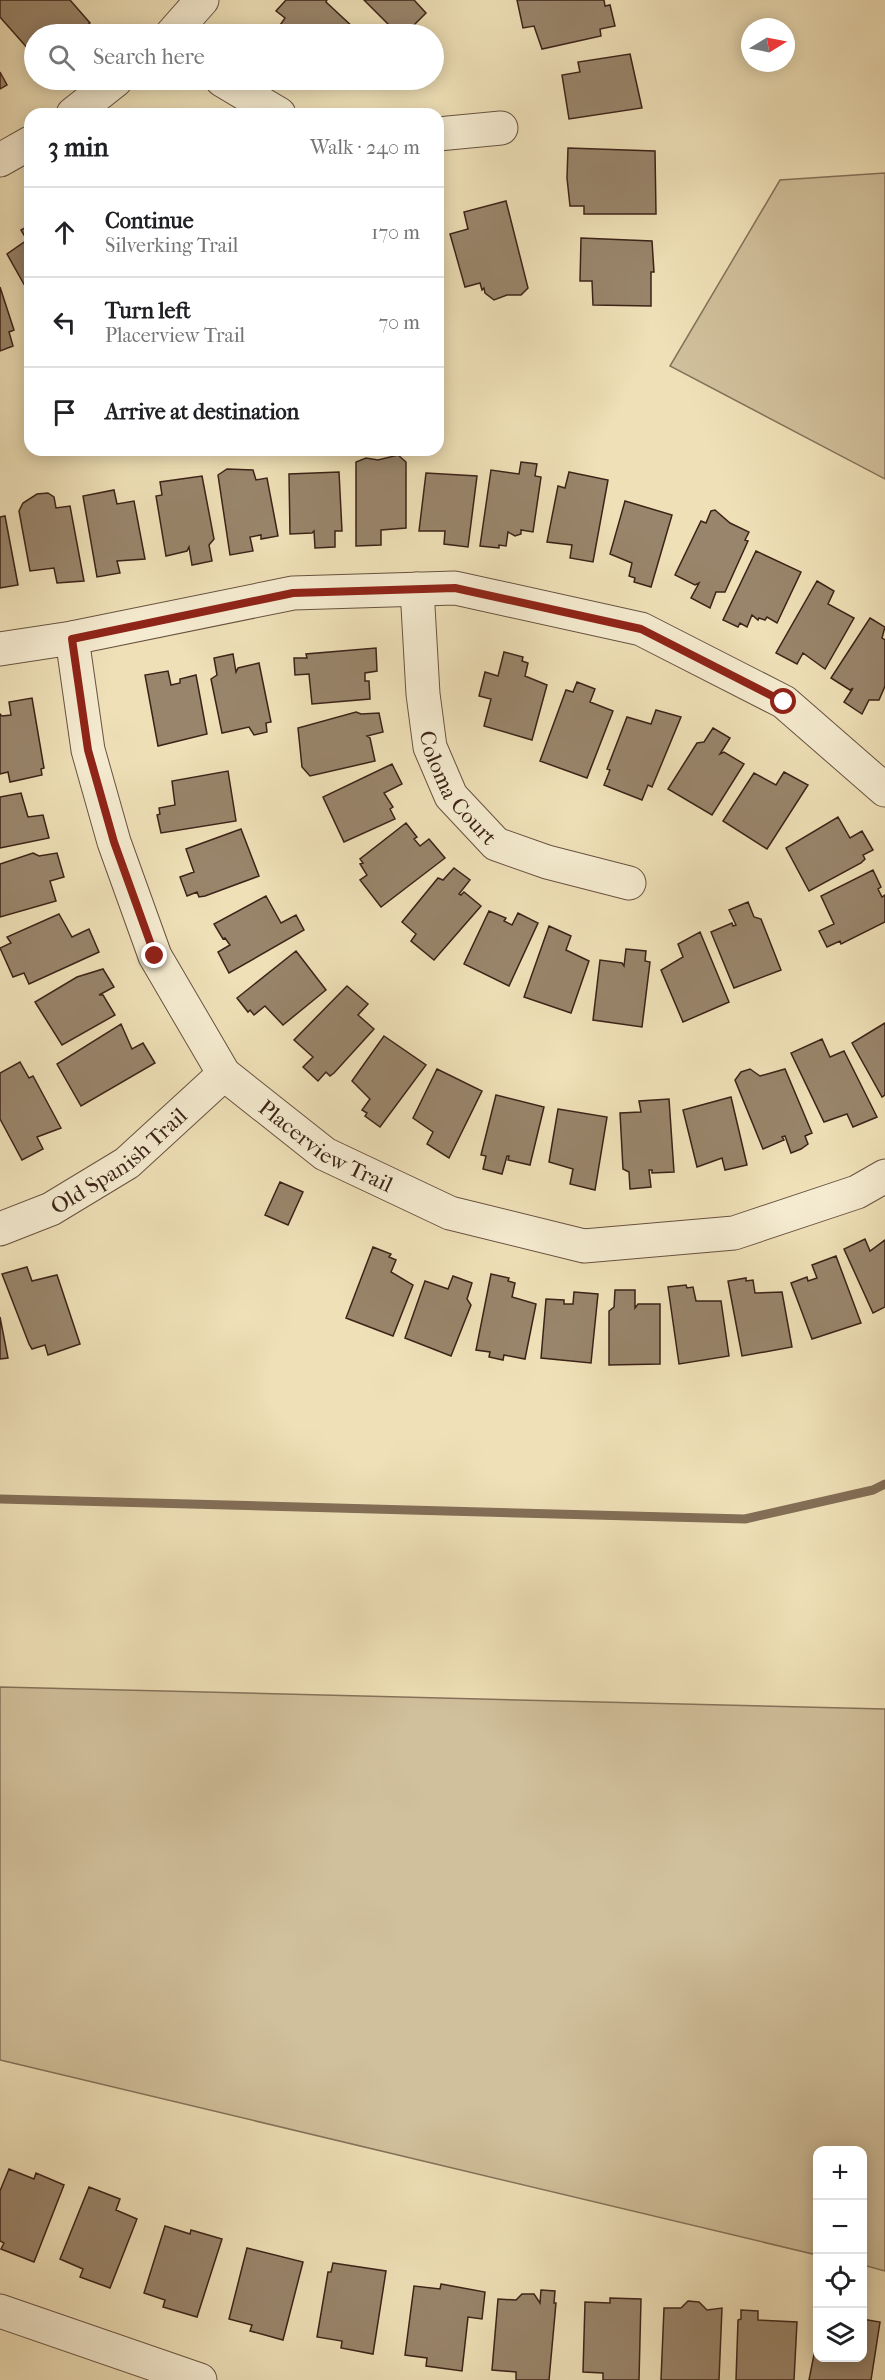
<!DOCTYPE html>
<html lang="en">
<head>
<meta charset="utf-8">
<style>
  body { margin:0; font-family:"IM FELL French Canon",serif; background:#f2f2f2; color:#202124 }
  .controls { position:absolute; right:18px; bottom:18px; display:grid; overflow:hidden; border-radius:12px; box-shadow:0 3px 15px #0003 }
  .controls button { width:54px; height:54px; display:grid; place-items:center; padding:0; border:0; border-bottom:2px solid #e0e0e0; background:#fff; color:#202124; font:30px sans-serif }
  .compass { position:absolute; left:741px; top:18px; width:54px; height:54px; border-radius:50%; background:#fff; box-shadow:0 3px 15px #0003; rotate:80deg }
  .stop { position:absolute; width:18px; height:18px; margin:-14px; border:4px solid #8f2418; border-radius:50%; background:#fff }
  .stop.end { background:#8f2418; border-color:#fff; box-shadow:0 2px 6px #0008 }
  .list { margin:0; padding:0; list-style:none }
  h2 { display:flex; justify-content:space-between; align-items:center; height:78px; margin:0; padding:0 24px; font-size:26px }
  h2 small { font-size:20px; font-weight:400; color:#757577 }
  .list li { display:grid; grid-template-columns:39px 1fr auto; gap:18px; align-items:center; box-sizing:border-box; height:90px; padding:0 24px; border-top:2px solid #e0e0e0 }
  .list b { display:block; font-size:22px; white-space:nowrap }
  .list p { margin:0; font-size:20px; white-space:nowrap; color:#757577 }
  .list em { font-size:20px; font-style:normal; color:#757577 }
  .icon { flex:none; width:33px; height:33px; fill:none; stroke:currentColor; stroke-width:2; stroke-linecap:round; stroke-linejoin:round }
  .map { position:relative; flex:none; width:885px; height:2380px; overflow:hidden }
  .search { position:absolute; background:#fff; box-shadow:0 3px 15px #0003; left:24px; top:24px; width:420px; height:66px; display:flex; align-items:center; gap:15px; box-sizing:border-box; padding:0 21px; border-radius:33px; color:#757577; font-size:22px }
  .panel { position:absolute; background:#fff; box-shadow:0 3px 15px #0003; left:24px; top:108px; width:420px; height:348px; border-radius:18px }
  .map>svg:first-child { display:block }
</style>
</head>
<body>
<div class="map">
<svg width="885" height="2380" viewBox="0 0 885 2380">
  <rect width="100%" height="100%" fill="#efe0b7"/>
  <filter id="stains"><feTurbulence type="fractalNoise" baseFrequency=".00333" numOctaves="4"/><feColorMatrix values="0 0 0 0 .2 0 0 0 0 .09 0 0 0 0 .02 0 0 0 .5 -.17"/></filter>
  <radialGradient id="worn" r=".72"><stop offset=".6" stop-color="#630" stop-opacity="0"/><stop offset="1" stop-color="#630" stop-opacity=".3"/></radialGradient>
  <!-- green -->
  <path fill="#d1c09c" stroke="#86725a" stroke-width="1.5" d="M 885,173 L 885,479 L 670,366 L 780,180 Z
    M 0,1687 L 885,1709 L 885,2271 L 863,2265 L 862,2150 L 818,2150 L 817,2255 L 0,2060 Z"/>
  <g fill="none" stroke-linecap="round" stroke-linejoin="round">
    <!-- stream -->
    <path stroke="#836e57" stroke-width="9" d="M 0,1499 L 745,1519 L 873,1490 L 885,1484"/>
  </g>
  <!-- building -->
  <path fill="#99856b" stroke="#3c2318" stroke-width="1.5" d="M 0,0 L 70,0 L 90,23 L 76,34 L 34,34 L 34,48 L 30,51 L 0,17 Z
    M 286,0 L 327,0 L 326,2 L 355,29 L 350,34 L 274,34 L 285,18 L 276,11 Z
    M 364,0 L 414,0 L 426,13 L 405,34 L 398,34 Z
    M 517,0 L 604,0 L 605,6 L 610,5 L 615,26 L 600,29 L 601,36 L 542,49 L 534,26 L 523,28 Z
    M 630,54 L 642,108 L 569,119 L 562,75 L 580,72 L 578,62 Z
    M 0,72 L 7,85 L 0,89 Z
    M 568,148 L 655,151 L 656,214 L 584,214 L 584,206 L 570,206 L 567,178 Z
    M 506,201 L 528,288 L 521,295 L 507,295 L 494,300 L 485,293 L 484,288 L 482,290 L 480,283 L 465,287 L 450,234 L 468,229 L 464,212 Z
    M 30,225 L 30,295 L 7,254 L 27,240 L 21,230 Z
    M 581,238 L 652,241 L 654,272 L 651,272 L 651,306 L 593,305 L 592,281 L 580,281 Z
    M 0,287 L 14,330 L 9,332 L 13,346 L 0,351 Z
    M 398,455 L 406,462 L 406,528 L 381,530 L 381,545 L 356,546 L 356,462 L 366,458 L 378,460 Z
    M 521,462 L 537,464 L 535,476 L 541,477 L 533,532 L 521,530 L 521,534 L 515,536 L 508,532 L 506,546 L 499,545 L 499,548 L 480,546 L 491,470 L 519,474 Z
    M 227,469 L 253,470 L 256,480 L 267,478 L 278,536 L 261,539 L 261,535 L 250,537 L 253,551 L 230,555 L 218,475 Z
    M 339,472 L 342,531 L 335,531 L 335,547 L 315,548 L 314,531 L 312,533 L 290,534 L 289,474 Z
    M 569,472 L 608,480 L 593,562 L 570,558 L 572,545 L 547,542 L 558,486 L 565,488 Z
    M 426,473 L 477,476 L 468,547 L 444,544 L 445,531 L 419,531 Z
    M 202,476 L 214,539 L 209,545 L 212,561 L 192,565 L 189,547 L 187,551 L 166,556 L 156,496 L 162,495 L 160,482 Z
    M 114,490 L 117,504 L 134,501 L 145,559 L 117,561 L 120,573 L 97,577 L 83,496 Z
    M 48,493 L 54,497 L 56,508 L 70,506 L 84,581 L 57,583 L 54,568 L 30,571 L 19,511 L 23,503 L 37,494 Z
    M 625,501 L 672,515 L 651,587 L 634,582 L 635,578 L 629,576 L 632,563 L 610,554 Z
    M 715,510 L 730,523 L 749,532 L 745,540 L 748,541 L 725,592 L 716,592 L 710,608 L 691,598 L 699,583 L 695,585 L 675,575 L 701,521 L 706,523 L 711,511 Z
    M 5,516 L 18,585 L 0,588 L 0,517 Z
    M 756,551 L 801,572 L 777,623 L 767,617 L 765,620 L 759,618 L 758,620 L 752,615 L 747,627 L 740,623 L 738,627 L 723,620 Z
    M 817,581 L 834,591 L 828,604 L 854,618 L 825,669 L 803,653 L 797,664 L 776,653 Z
    M 870,618 L 885,627 L 882,638 L 885,640 L 885,686 L 879,700 L 869,700 L 862,714 L 844,702 L 853,688 L 850,690 L 831,678 Z
    M 376,648 L 377,671 L 365,673 L 365,681 L 369,681 L 370,699 L 312,704 L 309,674 L 295,675 L 294,658 L 307,658 L 306,654 Z
    M 504,652 L 523,657 L 522,661 L 528,663 L 525,676 L 547,685 L 532,740 L 484,726 L 491,699 L 479,696 L 485,672 L 498,676 Z
    M 233,654 L 236,672 L 238,668 L 259,663 L 271,722 L 266,723 L 267,732 L 254,735 L 249,727 L 222,733 L 211,679 L 217,675 L 214,658 Z
    M 168,671 L 171,685 L 180,683 L 180,679 L 196,675 L 207,734 L 158,746 L 145,675 Z
    M 577,682 L 595,689 L 590,702 L 613,711 L 587,778 L 540,761 L 566,690 L 573,692 Z
    M 32,698 L 44,768 L 41,769 L 42,775 L 10,782 L 8,772 L 0,774 L 0,714 L 2,716 L 11,715 L 9,702 Z
    M 656,710 L 681,717 L 652,787 L 648,785 L 642,800 L 604,785 L 610,770 L 607,769 L 627,717 L 651,724 Z
    M 356,712 L 361,714 L 379,713 L 383,732 L 367,736 L 370,738 L 375,761 L 310,776 L 302,767 L 298,728 Z
    M 713,728 L 730,738 L 720,754 L 724,752 L 744,764 L 712,815 L 668,789 L 697,743 L 704,742 Z
    M 392,764 L 402,784 L 384,793 L 393,807 L 390,809 L 395,819 L 344,842 L 323,797 Z
    M 228,771 L 236,821 L 161,833 L 157,815 L 160,814 L 159,808 L 175,805 L 172,781 Z
    M 784,772 L 808,785 L 767,849 L 723,821 L 754,773 L 776,785 Z
    M 21,793 L 28,817 L 43,815 L 49,838 L 0,848 L 0,797 Z
    M 838,817 L 850,838 L 862,831 L 873,850 L 863,855 L 865,859 L 861,863 L 809,891 L 786,848 Z
    M 406,823 L 417,837 L 414,839 L 420,846 L 429,839 L 445,858 L 381,907 L 360,880 L 367,875 L 360,864 L 363,863 L 360,859 Z
    M 241,829 L 259,876 L 205,896 L 199,897 L 197,892 L 187,896 L 180,877 L 194,872 L 186,849 Z
    M 33,853 L 39,856 L 57,853 L 64,877 L 50,881 L 56,901 L 0,917 L 0,864 Z
    M 454,868 L 470,880 L 459,894 L 461,895 L 464,892 L 481,906 L 434,960 L 411,941 L 416,934 L 402,922 L 438,878 L 443,880 Z
    M 873,870 L 881,887 L 878,889 L 882,897 L 885,895 L 885,922 L 841,944 L 840,941 L 827,947 L 819,931 L 834,924 L 821,896 Z
    M 266,896 L 281,923 L 296,915 L 304,930 L 229,973 L 218,952 L 230,945 L 225,938 L 223,939 L 214,924 Z
    M 748,902 L 754,917 L 761,919 L 781,970 L 734,988 L 711,932 L 732,923 L 733,926 L 736,925 L 729,910 Z
    M 489,911 L 506,918 L 504,921 L 512,925 L 518,913 L 538,923 L 509,986 L 464,964 Z
    M 59,914 L 72,937 L 89,929 L 99,952 L 29,984 L 24,973 L 13,977 L 0,948 L 11,943 L 7,937 Z
    M 549,926 L 571,936 L 566,950 L 589,961 L 571,1013 L 524,997 Z
    M 700,932 L 729,1002 L 683,1022 L 661,970 L 683,957 L 678,944 Z
    M 626,949 L 646,951 L 645,961 L 650,962 L 642,1027 L 593,1020 L 600,960 L 622,963 L 624,966 Z
    M 296,951 L 326,990 L 283,1025 L 265,1006 L 254,1015 L 250,1010 L 248,1012 L 237,998 Z
    M 103,969 L 114,987 L 99,995 L 103,995 L 115,1015 L 62,1045 L 35,1002 L 77,977 Z
    M 347,986 L 368,1004 L 358,1015 L 374,1029 L 334,1073 L 330,1076 L 326,1072 L 318,1081 L 303,1067 L 313,1057 L 294,1040 Z
    M 885,1023 L 885,1095 L 882,1097 L 852,1043 Z
    M 121,1024 L 132,1049 L 143,1043 L 155,1063 L 81,1106 L 57,1064 Z
    M 384,1036 L 426,1065 L 380,1127 L 365,1116 L 367,1113 L 362,1110 L 370,1099 L 352,1081 Z
    M 822,1039 L 830,1057 L 844,1051 L 877,1117 L 853,1127 L 847,1114 L 824,1122 L 791,1053 Z
    M 20,1062 L 29,1078 L 33,1076 L 61,1128 L 37,1137 L 43,1149 L 22,1160 L 0,1119 L 0,1073 Z
    M 437,1069 L 482,1091 L 449,1158 L 427,1144 L 433,1132 L 413,1118 Z
    M 750,1069 L 760,1076 L 785,1069 L 812,1133 L 805,1136 L 808,1144 L 801,1149 L 791,1153 L 785,1136 L 782,1137 L 784,1140 L 763,1149 L 735,1080 L 741,1072 Z
    M 496,1095 L 544,1107 L 530,1165 L 508,1160 L 509,1156 L 507,1156 L 502,1174 L 483,1169 L 486,1156 L 481,1155 Z
    M 731,1097 L 747,1165 L 725,1170 L 722,1158 L 697,1167 L 683,1110 Z
    M 669,1099 L 674,1172 L 652,1173 L 652,1170 L 649,1170 L 651,1187 L 630,1189 L 629,1172 L 623,1169 L 620,1113 L 641,1112 L 639,1101 Z
    M 558,1109 L 607,1117 L 595,1190 L 570,1184 L 573,1169 L 549,1162 Z
    M 280,1182 L 303,1192 L 288,1225 L 265,1215 Z
    M 865,1239 L 870,1251 L 885,1240 L 885,1307 L 873,1313 L 844,1249 Z
    M 373,1247 L 391,1254 L 389,1257 L 396,1260 L 391,1272 L 413,1285 L 393,1336 L 346,1318 Z
    M 836,1256 L 861,1323 L 812,1339 L 791,1283 L 807,1277 L 808,1281 L 817,1278 L 812,1265 Z
    M 27,1267 L 32,1281 L 57,1275 L 80,1344 L 48,1355 L 45,1345 L 32,1349 L 29,1344 L 2,1274 Z
    M 491,1274 L 509,1278 L 508,1281 L 515,1283 L 512,1297 L 536,1304 L 525,1359 L 504,1355 L 503,1360 L 489,1357 L 490,1352 L 476,1350 Z
    M 453,1276 L 472,1283 L 467,1299 L 471,1305 L 451,1356 L 405,1338 L 425,1281 L 448,1289 Z
    M 746,1278 L 746,1281 L 753,1280 L 755,1293 L 782,1292 L 792,1347 L 742,1356 L 728,1281 Z
    M 686,1285 L 687,1288 L 693,1287 L 696,1301 L 721,1301 L 729,1356 L 679,1364 L 668,1287 Z
    M 615,1290 L 635,1290 L 635,1308 L 638,1304 L 660,1304 L 660,1364 L 609,1365 L 609,1311 L 614,1307 Z
    M 574,1292 L 598,1294 L 591,1363 L 541,1358 L 546,1299 L 564,1300 L 564,1304 L 573,1304 Z
    M 0,1317 L 8,1358 L 0,1359 Z
    M 9,2169 L 34,2179 L 36,2173 L 64,2185 L 34,2262 L 1,2249 L 4,2243 L 0,2241 L 0,2191 Z
    M 89,2187 L 120,2199 L 116,2210 L 137,2219 L 110,2288 L 80,2277 L 83,2269 L 60,2259 Z
    M 165,2226 L 190,2234 L 191,2230 L 222,2239 L 197,2317 L 163,2307 L 165,2300 L 144,2293 Z
    M 247,2248 L 303,2262 L 283,2340 L 250,2331 L 252,2325 L 229,2319 Z
    M 333,2263 L 386,2271 L 373,2354 L 341,2348 L 342,2341 L 317,2337 L 328,2272 L 331,2272 Z
    M 441,2284 L 485,2292 L 482,2319 L 468,2317 L 462,2371 L 426,2366 L 427,2358 L 405,2355 L 414,2286 L 440,2289 Z
    M 541,2290 L 555,2291 L 554,2303 L 556,2303 L 549,2380 L 516,2380 L 516,2372 L 492,2370 L 498,2299 L 516,2300 L 522,2294 L 534,2294 L 540,2303 Z
    M 610,2298 L 641,2299 L 639,2380 L 603,2380 L 603,2373 L 583,2372 L 585,2302 L 610,2303 Z
    M 688,2301 L 699,2302 L 707,2310 L 722,2308 L 719,2380 L 661,2380 L 664,2308 L 681,2308 Z
    M 741,2310 L 758,2311 L 758,2320 L 797,2322 L 794,2380 L 736,2380 L 738,2320 L 741,2319 Z
    M 862,2319 L 880,2322 L 871,2380 L 809,2380 L 818,2334 L 818,2358 L 862,2358 Z"/>
  <g fill="none" stroke-linecap="round" stroke-linejoin="round">
    <!-- minor casing -->
    <g stroke="#695240" stroke-width="35">
      <g id="minor">
        <path d="M 172,34 L 202,0"/>
        <path d="M 222,80 L 279,114"/>
        <path d="M 73,114 L 116,80"/>
        <path d="M 438,134 L 501,128"/>
        <path d="M 0,160 L 30,143"/>
        <path id="s1" d="M 417,589 L 423,694 L 430,747 L 451,796 L 496,844 L 547,862 L 629,883"/>
        <path id="s2" d="M 72,638 L 88,750 L 114,842 L 155,956 L 224,1074 L 325,1154 L 450,1213 L 584,1246 L 734,1233 L 857,1192 L 885,1176"/>
        <path d="M 0,649 L 72,638 L 293,593 L 455,588 L 641,629 L 784,702 L 885,790"/>
        <path id="s3" d="M 0,1229 L 51,1209 L 127,1163 L 224,1074"/>
        <path d="M 0,2311 L 200,2380"/>
      </g>
    </g>
    <!-- minor -->
    <use href="#minor" stroke="#f5ebd0" stroke-width="33"/>
  </g>
  <g fill="none" stroke-linecap="round" stroke-linejoin="round">
    <!-- route -->
    <path stroke="#8f2418" stroke-width="8" d="M 155,956 L 114,842 L 88,750 L 72,639 L 293,593 L 455,588 L 641,629 L 784,702"/>
  </g>
  <g text-anchor="middle" stroke-width="5" stroke-linejoin="round" paint-order="stroke">
    <!-- street labels -->
    <g font-size="22" fill="#3c2318" stroke="#f5ebd0">
      <text dy="8" stroke="none"><textPath href="#s1" startOffset="208">Coloma Court</textPath></text>
      <text dy="8" stroke="none"><textPath href="#s2" startOffset="592">Placerview Trail</textPath></text>
      <text dy="8" stroke="none"><textPath href="#s3" startOffset="138">Old Spanish Trail</textPath></text>
    </g>
  </g>
  <rect width="100%" height="100%" filter="url(#stains)"/>
  <rect width="100%" height="100%" fill="url(#worn)"/>
</svg>
<div class="controls">
<button>+</button>
<button>−</button>
<button><svg class="icon" aria-label="locate" viewBox="0 0 24 24"><circle cx="12" cy="12" r="6"/><path d="M12 2v4M12 18v4M2 12h4M18 12h4"/></svg></button>
<button><svg class="icon" aria-label="layers" viewBox="0 0 24 24"><path d="M12 4l9 5-9 5-9-5zM3 14l9 5 9-5"/></svg></button>
</div>
<svg class="compass" viewBox="-18 -18 36 36"><path d="M0-13l5 13h-10z" fill="#e53935"/><path d="M0 13l5-13h-10z" fill="#757577"/></svg>
<div class="stop" style="left:784px;top:702px"></div>
<div class="stop end" style="left:155px;top:956px"></div>
<div class="search"><svg class="icon" aria-label="search" viewBox="0 0 24 24"><circle cx="10" cy="10" r="6"/><path d="M15 15l6 6"/></svg>Search here</div>
<section class="panel">
<h2>3 min<small>Walk · 240 m</small></h2>
<ul class="list">
<li><svg class="icon" aria-label="ahead" viewBox="0 0 24 24"><path d="M12 20V5M6 11l6-6 6 6"/></svg><div><b>Continue</b><p>Silverking Trail</p></div><em>170 m</em></li>
<li><svg class="icon" aria-label="left" viewBox="0 0 24 24"><path d="M17 20v-9H6M10 6l-5 5 5 5"/></svg><div><b>Turn left</b><p>Placerview Trail</p></div><em>70 m</em></li>
<li><svg class="icon" aria-label="arrive" viewBox="0 0 24 24"><path d="M6 21V4h12l-3 4 3 4H6"/></svg><div><b>Arrive at destination</b></div></li>
</ul>
</section>
</div>
</body>
</html>
